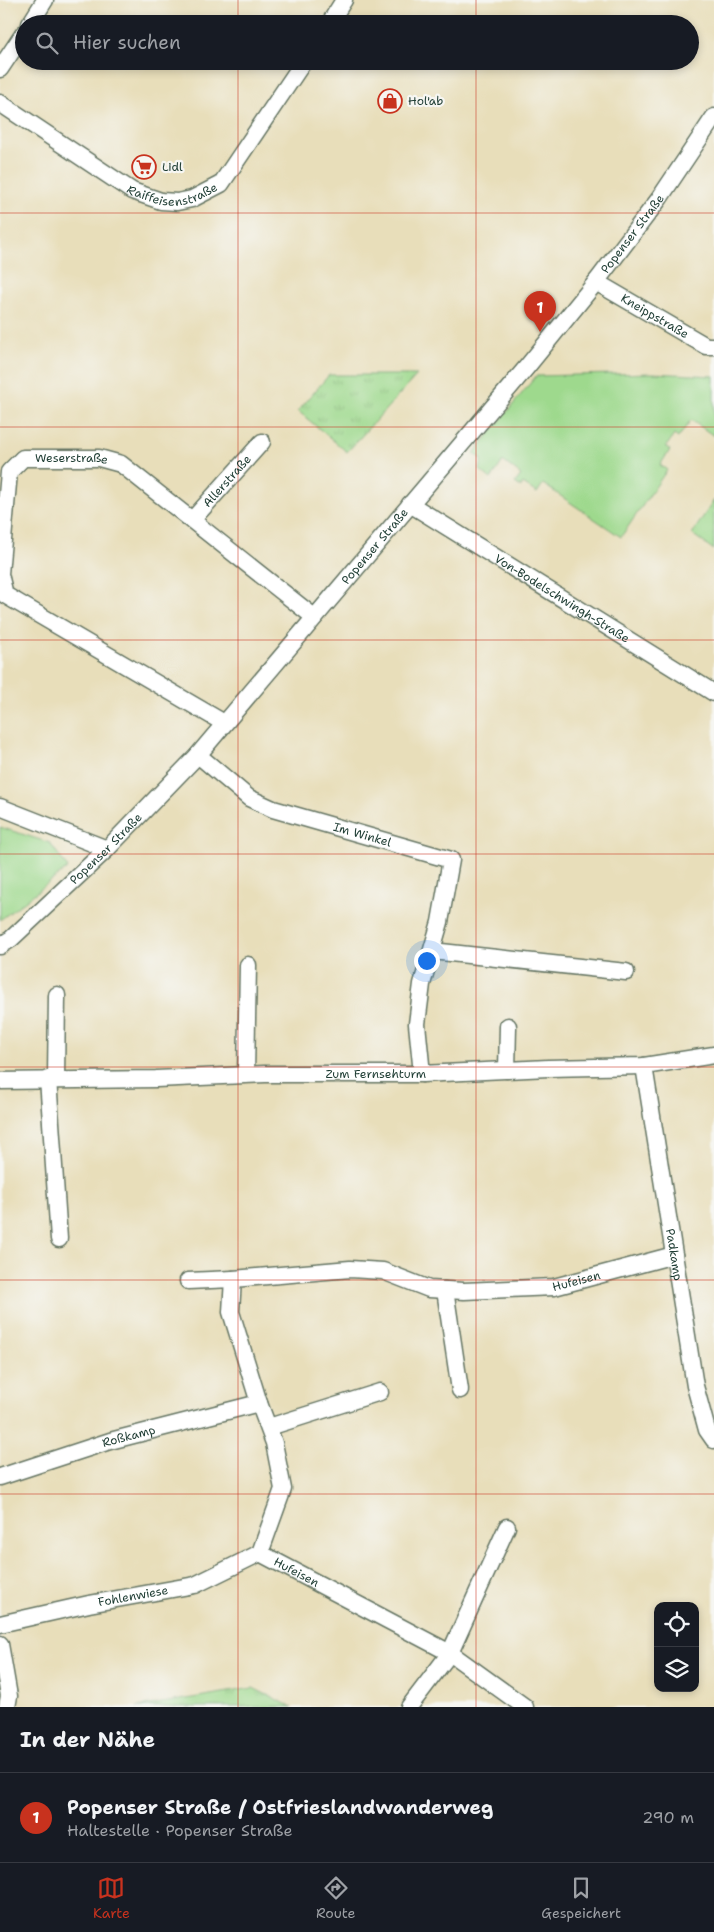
<!DOCTYPE html>
<html lang="de">
<head>
<meta charset="utf-8">
<style>
  body { margin:0; font-family:"Shantell Sans",sans-serif; background:#242831; color:#f1f3f6 }
  .controls { position:absolute; right:15px; bottom:15px; display:grid; overflow:hidden; border-radius:10px; box-shadow:0 2px 8px #0003 }
  .controls button { width:45px; height:45px; display:grid; place-items:center; padding:0; border:0; border-bottom:1px solid #363941; background:#171b24; color:#f1f3f6; font:25px sans-serif }
  .you { position:absolute; left:426px; top:960px; width:18px; height:18px; margin:-12px; border:4px solid #fff; border-radius:50%; background:#1a73e8; box-shadow:0 0 0 8px #1a73e833 }
  .badge { display:grid; place-items:center; width:32px; height:32px; border-radius:50%; background:#c8321e; color:#fff; font-size:16px; font-weight:700 }
  .pin { position:absolute; translate:-50% -41px; filter:drop-shadow(0 1px 2px #0008) }
  .pin::after { content:''; position:absolute; top:26px; width:18px; height:15px; background:inherit; clip-path:polygon(0 0,100% 0,50% 100%) }
  .list { margin:0; padding:0; list-style:none }
  h2 { display:flex; justify-content:space-between; align-items:center; height:65px; margin:0; padding:0 20px; font-size:21px }
  h2 small { font-size:16px; font-weight:400; color:#9ea1a6 }
  .list li { display:grid; grid-template-columns:32px 1fr auto; gap:15px; align-items:center; box-sizing:border-box; height:90px; padding:0 20px; border-top:1px solid #363941 }
  .list b { display:block; font-size:19px; white-space:nowrap }
  .list p { margin:0; font-size:16px; white-space:nowrap; color:#9ea1a6 }
  .list em { font-size:16px; font-style:normal; color:#9ea1a6 }
  .icon { flex:none; width:28px; height:28px; fill:none; stroke:currentColor; stroke-width:2; stroke-linecap:round; stroke-linejoin:round }
  .map { position:relative; flex:none; width:714px; height:1707px; overflow:hidden }
  .search { position:absolute; background:#171b24; box-shadow:0 2px 8px #0003; left:15px; right:15px; top:15px; height:55px; display:flex; align-items:center; gap:12px; box-sizing:border-box; padding:0 18px; border-radius:28px; color:#9ea1a6; font-size:19px }
  .sheet { height:155px; background:#171b24 }
  nav { display:flex; justify-content:space-around; align-items:center; box-sizing:border-box; height:70px; border-top:1px solid #363941; background:#171b24; font-size:14px; color:#9ea1a6 }
  nav a { display:grid; justify-items:center; gap:2px }
  nav .on { color:#c8321e }
  .map>svg:first-child { display:block }
</style>
</head>
<body>
<div class="map">
<svg width="714" height="1707" viewBox="0 0 714 1707">
  <defs>
    <pattern id="park-tufts" width="24" height="20" patternUnits="userSpaceOnUse" patternTransform="scale(1.25)"><rect width="24" height="20" fill="#9ed98d"/><path d="M3 7l-1-3M5 7V3M7 7l1-3M15 17l-1-3M17 17v-4M19 17l1-3" fill="none" stroke="#88bb7a"/></pattern>
  </defs>
  <rect width="100%" height="100%" fill="#f6f6f2"/>
  <filter id="ink" filterUnits="userSpaceOnUse"><feTurbulence type="fractalNoise" baseFrequency=".02" numOctaves="2"/><feDisplacementMap in="SourceGraphic" scale="10" xChannelSelector="R" yChannelSelector="G"/><feConvolveMatrix kernelMatrix="1 2 1 2 8 2 1 2 1" color-interpolation-filters="sRGB"/></filter>
  <filter id="wash" filterUnits="userSpaceOnUse"><feTurbulence type="fractalNoise" baseFrequency=".0096" numOctaves="4" result="noise"/><feDisplacementMap in="SourceGraphic" scale="20" xChannelSelector="R" yChannelSelector="G"/><feGaussianBlur stdDeviation="1.12" result="paint"/><feColorMatrix in="noise" values="0 0 0 0 0 0 0 0 0 0 0 0 0 0 0 0 0 1.4 0 .05"/><feComposite in="paint" operator="in"/></filter>
  <g filter="url(#wash)">
    <rect width="100%" height="100%" fill="#e8deba"/>
    <!-- grass -->
    <path fill="#9ed98d" stroke="#5e8b60" d="M 653,373 L 714,376 L 714,436 L 691,420 L 678,438 L 674,435 L 666,447 L 670,450 L 660,465 L 667,470 L 621,537 L 543,484 L 537,493 L 523,484 L 521,487 L 515,483 L 521,475 L 503,461 L 491,479 L 480,470 L 482,459 L 474,453 L 536,376 Z
      M 714,500 L 714,550 L 692,534 Z
      M 0,827 L 50,843 L 68,868 L 0,920 Z"/>
    <!-- park -->
    <path fill="url(#park-tufts)" stroke="#5e8b60" d="M 329,375 L 417,375 L 347,452 L 298,411 Z
      M 253,1688 L 292,1707 L 137,1707 Z"/>
  </g>
  <g filter="url(#ink)">
    <g fill="none" stroke-linecap="round" stroke-linejoin="round">
      <!-- minor casing -->
      <g stroke="#657563" stroke-width="19">
        <g id="minor">
          <path d="M 30,24 L 45,0"/>
          <path d="M 329,24 L 344,0"/>
          <path d="M 0,69 L 24,33"/>
          <path id="s1" d="M 0,103 L 132,191 L 161,201 L 177,202 L 192,199 L 221,184 L 304,61"/>
          <path id="s2" d="M 596,282 L 706,346 L 714,346"/>
          <path id="s3" d="M 410,504 L 714,693"/>
          <path id="s4" d="M 193,519 L 262,442"/>
          <path id="s5" d="M 224,723 L 5,595 L 0,574 L 9,472 L 23,458 L 99,458 L 121,464 L 314,617"/>
          <path id="s6" d="M 198,755 L 249,798 L 273,809 L 451,860 L 440,922 L 422,984 L 417,1024 L 422,1074"/>
          <path d="M 0,807 L 107,849"/>
          <path id="s7" d="M 0,946 L 11,939 L 107,849 L 198,755 L 526,368 L 596,282 L 659,199 L 714,117"/>
          <path d="M 432,951 L 626,972"/>
          <path id="s8" d="M 644,1066 L 695,1386 L 707,1430 L 714,1440"/>
          <path d="M 507,1070 L 508,1026"/>
          <path d="M 246,1074 L 248,965"/>
          <path d="M 48,1079 L 59,1239"/>
          <path d="M 56,1079 L 57,995"/>
          <path id="s9" d="M 0,1081 L 156,1079 L 265,1074 L 422,1074 L 548,1068 L 644,1066 L 714,1055"/>
          <path d="M 188,1281 L 233,1279"/>
          <path d="M 445,1290 L 460,1390"/>
          <path d="M 269,1427 L 380,1392"/>
          <path id="s10" d="M 0,1477 L 110,1441 L 259,1403"/>
          <path id="s11" d="M 260,1553 L 283,1489 L 274,1443 L 259,1403 L 231,1312 L 233,1279 L 350,1269 L 383,1271 L 429,1289 L 464,1291 L 554,1287 L 674,1255"/>
          <path id="s12" d="M 260,1553 L 450,1653 L 525,1707"/>
          <path id="s13" d="M 0,1624 L 89,1604 L 195,1585 L 260,1553"/>
          <path d="M 0,1644 L 9,1696 L 7,1707"/>
          <path d="M 409,1707 L 450,1653 L 507,1527"/>
        </g>
      </g>
      <!-- minor -->
      <use href="#minor" stroke="#fff" stroke-width="16"/>
    </g>
  </g>
  <!-- grid -->
  <path fill="none" stroke="#c8321e" stroke-width="1" stroke-opacity="0.55" d="M 238,0 L 238,24M 476,0 L 476,24M 238,61 L 238,1707M 476,61 L 476,1707M 0,213 L 714,213M 0,427 L 714,427M 0,640 L 714,640M 0,854 L 714,854M 0,1067 L 714,1067M 0,1280 L 714,1280M 0,1494 L 714,1494"/>
  <!-- icons -->
  <defs>
    <g id="shop-ring" transform="scale(1.25)"><circle r="9.5" fill="#f6f6f2" stroke="#c8321e" stroke-width="1.5"/><path d="M-5-2.5h2.3a2.7 3.5 0 0 1 5.4 0H5L5.5 6h-11ZM-1.5-2.5h3a1.5 2.3 0 0 0-3 0Z" fill="#c8321e"/></g>
    <g id="supermarket-ring" transform="scale(1.25)"><circle r="9.5" fill="#f6f6f2" stroke="#c8321e" stroke-width="1.5"/><path d="M-6-5.5h2.5l.6 2H6L4.5 2H-2.5L-4.4-4H-6ZM-1.5 3.2a1.3 1.3 0 1 0 .1 0ZM3 3.2a1.3 1.3 0 1 0 .1 0Z" fill="#c8321e"/></g>
  </defs>
  <g fill-rule="evenodd">
    <use href="#shop-ring" x="390" y="101"/>
    <use href="#supermarket-ring" x="144" y="167"/>
  </g>
  <g text-anchor="middle" stroke-width="4.5" stroke-linejoin="round" paint-order="stroke">
    <!-- poi labels -->
    <g font-size="12" fill="#1f3d34" stroke="#f6f6f2" text-anchor="start">
      <text x="408" y="105">Hol'ab</text>
      <text x="162" y="171">Lidl</text>
    </g>
    <!-- street labels -->
    <g font-size="12" fill="#1f3d34" stroke="#f6f6f2">
      <text dy="4" stroke="none"><textPath href="#s1" startOffset="201">Raiffeisenstraße</textPath></text>
      <text dy="4" stroke="none"><textPath href="#s7" startOffset="954">Popenser Straße</textPath></text>
      <text dy="4" stroke="none"><textPath href="#s2" startOffset="68">Kneippstraße</textPath></text>
      <text dy="4" stroke="none"><textPath href="#s5" startOffset="446">Weserstraße</textPath></text>
      <text dy="4" stroke="none"><textPath href="#s4" startOffset="51">Allerstraße</textPath></text>
      <text dy="4" stroke="none"><textPath href="#s7" startOffset="549">Popenser Straße</textPath></text>
      <text dy="4" stroke="none"><textPath href="#s3" startOffset="179">Von-Bodelschwingh-Straße</textPath></text>
      <text dy="4" stroke="none"><textPath href="#s6" startOffset="186">Im Winkel</textPath></text>
      <text dy="4" stroke="none"><textPath href="#s7" startOffset="144">Popenser Straße</textPath></text>
      <text dy="4" stroke="none"><textPath href="#s9" startOffset="376">Zum Fernsehturm</textPath></text>
      <text dy="4" stroke="none"><textPath href="#s8" startOffset="191">Padkamp</textPath></text>
      <text dy="4" stroke="none"><textPath href="#s11" startOffset="634">Hufeisen</textPath></text>
      <text dy="4" stroke="none"><textPath href="#s10" startOffset="135">Roßkamp</textPath></text>
      <text dy="4" stroke="none"><textPath href="#s12" startOffset="41">Hufeisen</textPath></text>
      <text dy="4" stroke="none"><textPath href="#s13" startOffset="136">Fohlenwiese</textPath></text>
    </g>
  </g>
</svg>
<div class="controls">
<button><svg class="icon" aria-label="locate" viewBox="0 0 24 24"><circle cx="12" cy="12" r="6"/><path d="M12 2v4M12 18v4M2 12h4M18 12h4"/></svg></button>
<button><svg class="icon" aria-label="layers" viewBox="0 0 24 24"><path d="M12 4l9 5-9 5-9-5zM3 14l9 5 9-5"/></svg></button>
</div>
<div class="you"></div>
<div class="pin badge" style="left:540px;top:332px">1</div>
<div class="search"><svg class="icon" aria-label="search" viewBox="0 0 24 24"><circle cx="10" cy="10" r="6"/><path d="M15 15l6 6"/></svg>Hier suchen</div>
</div>
<section class="sheet">
<h2>In der Nähe<small></small></h2>
<ul class="list">
<li><span class="badge">1</span><div><b>Popenser Straße / Ostfrieslandwanderweg</b><p>Haltestelle · Popenser Straße</p></div><em>290 m</em></li>
</ul>
</section>
<nav>
<a class="on"><svg class="icon" aria-label="map" viewBox="0 0 24 24"><path d="M3 6l6-2 6 2 6-2v14l-6 2-6-2-6 2zM9 4v14M15 6v14"/></svg>Karte</a>
<a><svg class="icon" aria-label="directions" viewBox="0 0 24 24"><path d="M12 3l9 9-9 9-9-9zM9 14v-3h6M13 9l2 2-2 2"/></svg>Route</a>
<a><svg class="icon" aria-label="saved" viewBox="0 0 24 24"><path d="M7 4h10v16l-5-4-5 4z"/></svg>Gespeichert</a>
</nav>
</body>
</html>
